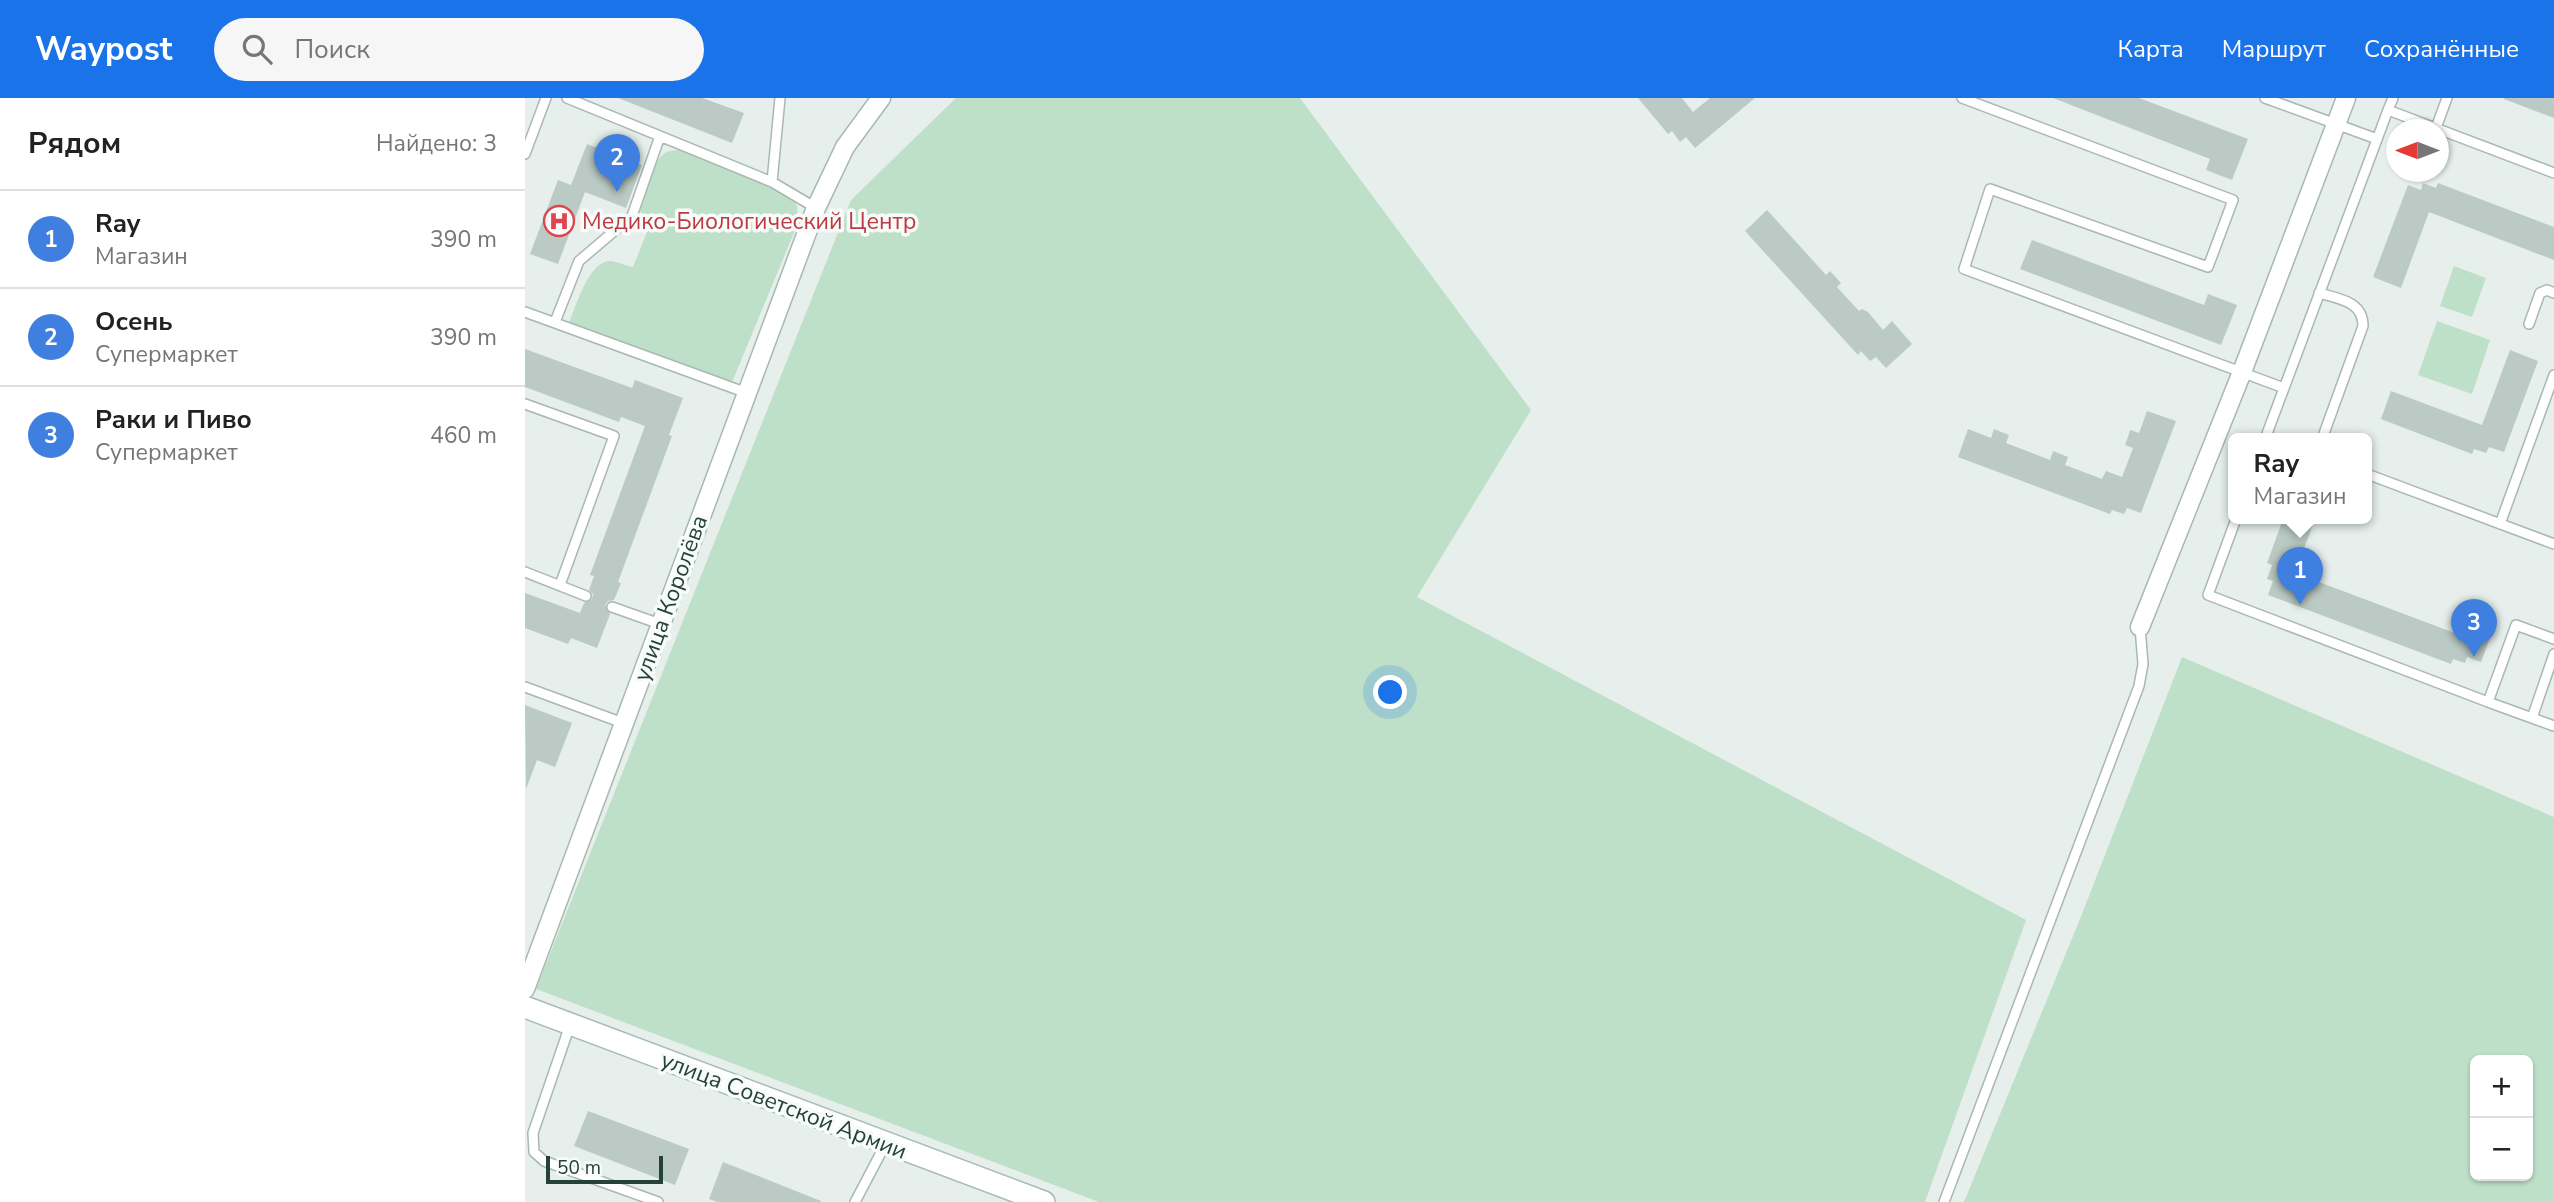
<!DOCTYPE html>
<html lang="ru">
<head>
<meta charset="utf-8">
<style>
  body { margin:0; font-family:"Nunito Sans",sans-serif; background:#f6f6f6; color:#222 }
  .controls { position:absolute; right:21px; bottom:21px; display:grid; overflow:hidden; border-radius:10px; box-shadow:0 2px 5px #0004 }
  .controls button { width:63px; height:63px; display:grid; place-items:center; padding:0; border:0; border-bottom:2px solid #e0e0e0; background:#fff; color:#222; font:35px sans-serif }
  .compass { position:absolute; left:1861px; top:21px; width:63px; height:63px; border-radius:50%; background:#fff; box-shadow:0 2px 5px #0004; rotate:270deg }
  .scale { position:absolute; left:21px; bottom:18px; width:117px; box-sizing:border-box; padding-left:7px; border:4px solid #24423a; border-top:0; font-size:19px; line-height:24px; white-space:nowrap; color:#24423a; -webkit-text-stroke:5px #f7fbf9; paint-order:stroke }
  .you { position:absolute; left:866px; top:595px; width:24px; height:24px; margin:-18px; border:5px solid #fff; border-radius:50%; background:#1a73e8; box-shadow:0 0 0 10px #1a73e833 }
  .badge { display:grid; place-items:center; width:46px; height:46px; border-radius:50%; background:#1a73e8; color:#fff; font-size:23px; font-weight:700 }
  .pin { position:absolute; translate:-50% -58px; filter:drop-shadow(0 2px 4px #0008) }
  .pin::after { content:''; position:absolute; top:37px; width:24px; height:21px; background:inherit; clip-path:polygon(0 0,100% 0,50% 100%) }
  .popup { position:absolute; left:1703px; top:335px; width:144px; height:91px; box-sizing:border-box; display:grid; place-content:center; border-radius:10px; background:#fff; filter:drop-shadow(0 2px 5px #0005); font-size:23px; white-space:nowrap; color:#767676 }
  .popup b { font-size:26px; color:#222 }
  .popup::after { content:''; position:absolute; left:50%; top:100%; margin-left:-14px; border:14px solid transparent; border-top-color:#fff }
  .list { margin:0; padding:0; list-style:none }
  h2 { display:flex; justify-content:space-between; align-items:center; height:91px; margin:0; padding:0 28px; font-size:30px }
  h2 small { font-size:23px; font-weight:400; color:#767676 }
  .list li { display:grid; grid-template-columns:46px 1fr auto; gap:21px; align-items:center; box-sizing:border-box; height:98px; padding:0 28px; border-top:2px solid #e0e0e0 }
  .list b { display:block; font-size:26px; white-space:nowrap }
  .list p { margin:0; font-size:23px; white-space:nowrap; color:#767676 }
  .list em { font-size:23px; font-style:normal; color:#767676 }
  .icon { flex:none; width:38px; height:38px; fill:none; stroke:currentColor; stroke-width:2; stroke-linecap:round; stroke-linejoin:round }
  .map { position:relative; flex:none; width:2029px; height:1104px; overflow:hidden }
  header { display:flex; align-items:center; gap:42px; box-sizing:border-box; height:98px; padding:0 35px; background:#1a73e8; color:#fff }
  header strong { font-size:33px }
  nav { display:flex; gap:38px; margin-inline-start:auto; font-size:24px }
  .search { width:490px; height:63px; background:#f6f6f6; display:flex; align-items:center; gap:18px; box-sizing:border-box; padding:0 24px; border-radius:38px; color:#767676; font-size:26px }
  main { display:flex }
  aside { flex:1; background:#fff }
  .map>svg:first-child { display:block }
</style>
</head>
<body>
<header>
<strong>Waypost</strong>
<div class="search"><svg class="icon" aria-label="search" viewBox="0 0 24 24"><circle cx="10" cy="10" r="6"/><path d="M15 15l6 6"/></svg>Поиск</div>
<nav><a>Карта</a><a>Маршрут</a><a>Сохранённые</a></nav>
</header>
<main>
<aside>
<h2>Рядом<small>Найдено: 3</small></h2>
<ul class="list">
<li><span class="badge" style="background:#3f7fe0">1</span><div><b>Ray</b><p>Магазин</p></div><em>390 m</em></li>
<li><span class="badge" style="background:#3f7fe0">2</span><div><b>Осень</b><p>Супермаркет</p></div><em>390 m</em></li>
<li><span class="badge" style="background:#3f7fe0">3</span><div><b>Раки и Пиво</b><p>Супермаркет</p></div><em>460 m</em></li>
</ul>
</aside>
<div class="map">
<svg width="2029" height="1104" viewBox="0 0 2029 1104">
  <rect width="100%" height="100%" fill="#e6efeb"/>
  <!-- green -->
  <path fill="#bfe0c8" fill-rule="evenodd" d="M 431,0 L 775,0 L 1006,312 L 892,499 L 1501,822 L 1400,1104 L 574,1104 L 11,891 L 326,102 Z
    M 158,52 L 265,95 L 272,108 L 273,125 L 208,282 L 204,286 L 44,225 C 51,208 64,162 86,163 C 93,164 102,168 108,169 L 126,124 C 122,120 117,118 115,112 C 112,101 130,61 140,55 C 145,52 153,52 158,52 Z
    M 1929,168 L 1961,180 L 1947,219 L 1915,208 Z
    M 1912,223 L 1965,242 L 1947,296 L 1893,277 Z
    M 1657,559 L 2029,719 L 2029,1104 L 1439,1104 L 1555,821 ZM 1950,962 L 2003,962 L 2003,1078 L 1950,1078 Z"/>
  <!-- building -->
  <path fill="#bbcac4" d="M 93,0 L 177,0 L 219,15 L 207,45 Z
    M 1113,0 L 1157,0 L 1168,14 L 1185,0 L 1230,0 L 1170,50 L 1161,39 L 1155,44 L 1147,33 L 1143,36 Z
    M 1528,0 L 1614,0 L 1723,41 L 1707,82 L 1681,72 L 1685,61 Z
    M 1979,0 L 2029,0 L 2029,20 L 1979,1 Z
    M 62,46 L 117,67 L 101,110 L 60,94 L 33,166 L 5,156 L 33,82 L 46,87 Z
    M 1898,85 L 1911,90 L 1913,85 L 2029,129 L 2029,162 L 1904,114 L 1876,190 L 1848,179 L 1883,87 L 1896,92 Z
    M 1242,112 L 1301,177 L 1305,173 L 1316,185 L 1312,189 L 1334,213 L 1337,211 L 1343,214 L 1358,232 L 1367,223 L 1387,246 L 1361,270 L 1351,259 L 1345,263 L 1336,253 L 1333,257 L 1220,133 Z
    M 1507,142 L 1679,207 L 1683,196 L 1712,207 L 1696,247 L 1495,171 Z
    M 0,251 L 107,290 L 110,282 L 158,300 L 144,337 L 147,338 L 93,484 L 96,485 L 89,502 L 83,503 L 80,507 L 85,516 L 72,550 L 46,540 L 43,546 L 0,530 L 0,495 L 55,515 L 59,505 L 67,501 L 68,496 L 64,492 L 69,478 L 65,477 L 120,328 L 96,319 L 94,324 L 0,289 Z
    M 1985,252 L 2013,263 L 1979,354 L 1964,349 L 1961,355 L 1949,351 L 1947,356 L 1856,321 L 1866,293 L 1957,327 Z
    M 1622,313 L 1651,323 L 1616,415 L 1602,410 L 1599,416 L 1587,412 L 1585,416 L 1433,359 L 1443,331 L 1466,340 L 1469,331 L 1484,337 L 1481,345 L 1525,362 L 1528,353 L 1543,359 L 1540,367 L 1577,381 L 1581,373 L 1597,379 L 1608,350 L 1600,347 L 1603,339 L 1605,332 L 1614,335 Z
    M 1758,421 L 1790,421 L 1770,475 L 1935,537 L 1941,521 L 1968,532 L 1956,564 L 1942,559 L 1940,565 L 1928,561 L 1926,566 L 1743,497 L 1748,483 L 1742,481 L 1747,467 L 1742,465 Z
    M 0,607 L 47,625 L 30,669 L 12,662 L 1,691 Z
    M 63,1013 L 164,1051 L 150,1087 L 49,1048 Z
    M 198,1064 L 296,1103 L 296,1104 L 193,1104 L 184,1101 Z"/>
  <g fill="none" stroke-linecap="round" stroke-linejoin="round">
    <!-- service casing -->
    <g stroke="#a8b8b2" stroke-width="12">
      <path id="service" d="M 42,0 L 247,84 L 291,110
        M 1437,0 L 1708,102 L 1683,169 L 1465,91 L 1439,171 L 1759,290
        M 1740,0 L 1852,41
        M 1868,0 L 1863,12 L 2029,75
        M 1911,30 L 1922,0
        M 0,56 L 21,0
        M 247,84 L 255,0
        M 1794,195 C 1814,201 1838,203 1838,228 L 1797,341
        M 0,214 L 222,295
        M 30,224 L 54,163 L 107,118 L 135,38
        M 2004,226 L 2015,195 L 2022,192 L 2029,195
        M 0,306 L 89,338 L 35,487
        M 1740,341 L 1863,12
        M 1842,376 L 2029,446
        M 1711,421 L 1683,497 L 1963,604
        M 1975,426 L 2029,277
        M 0,474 L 61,498
        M 87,509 L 135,526
        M 2029,556 L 2007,620 L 2029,628
        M 0,589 L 98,625
        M 2007,620 L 1963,604 L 1991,527 L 2029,541
        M 45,927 L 8,1035 L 9,1054 L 19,1063 L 133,1104
        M 330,1104 L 361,1045
        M 1419,1104 L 1614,588 L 1618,566 L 1615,529"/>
    </g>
    <!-- minor casing -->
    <g stroke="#a8b8b2" stroke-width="21">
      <path id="minor" d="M 1615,529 L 1717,274 L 1821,0
        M 0,891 L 291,110 L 320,49 L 356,0"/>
    </g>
    <!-- secondary casing -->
    <g stroke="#a4bbb3" stroke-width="24">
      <path id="secondary" d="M 0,909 L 519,1104"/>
    </g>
    <!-- service -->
    <use href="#service" stroke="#fff" stroke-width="9"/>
    <!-- minor -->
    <use href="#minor" stroke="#fff" stroke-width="18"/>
    <!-- secondary -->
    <use href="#secondary" stroke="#fff" stroke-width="21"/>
  </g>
  <!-- icons -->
  <defs>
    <g id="hospital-ring" transform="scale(1.575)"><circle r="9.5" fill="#f7fbf9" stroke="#e0444e" stroke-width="1.5"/><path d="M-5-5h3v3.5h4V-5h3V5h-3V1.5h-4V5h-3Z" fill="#e0444e"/></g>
  </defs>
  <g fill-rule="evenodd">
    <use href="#hospital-ring" x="34" y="123"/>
  </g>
  <g text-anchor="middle" stroke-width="7" stroke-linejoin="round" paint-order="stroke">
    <!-- health labels -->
    <g font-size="23" fill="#be3a42" stroke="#f7fbf9" text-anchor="start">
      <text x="57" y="131">Медико-Биологический Центр</text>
    </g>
    <!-- street labels -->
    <g font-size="23" fill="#24423a" stroke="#f7fbf9">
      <text transform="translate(145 500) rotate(-70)" y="8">улица Королёва</text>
      <text transform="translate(259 1007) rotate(21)" y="8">улица Советской Армии</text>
    </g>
  </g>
</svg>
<div class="controls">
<button>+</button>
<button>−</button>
</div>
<svg class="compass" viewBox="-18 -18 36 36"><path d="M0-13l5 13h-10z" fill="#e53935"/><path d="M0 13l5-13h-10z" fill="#767676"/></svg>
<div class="scale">50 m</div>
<div class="you"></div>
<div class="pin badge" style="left:1775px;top:507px;background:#3f7fe0">1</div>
<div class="popup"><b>Ray</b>Магазин</div>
<div class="pin badge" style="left:92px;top:94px;background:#3f7fe0">2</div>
<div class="pin badge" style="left:1949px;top:559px;background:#3f7fe0">3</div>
</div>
</main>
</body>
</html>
